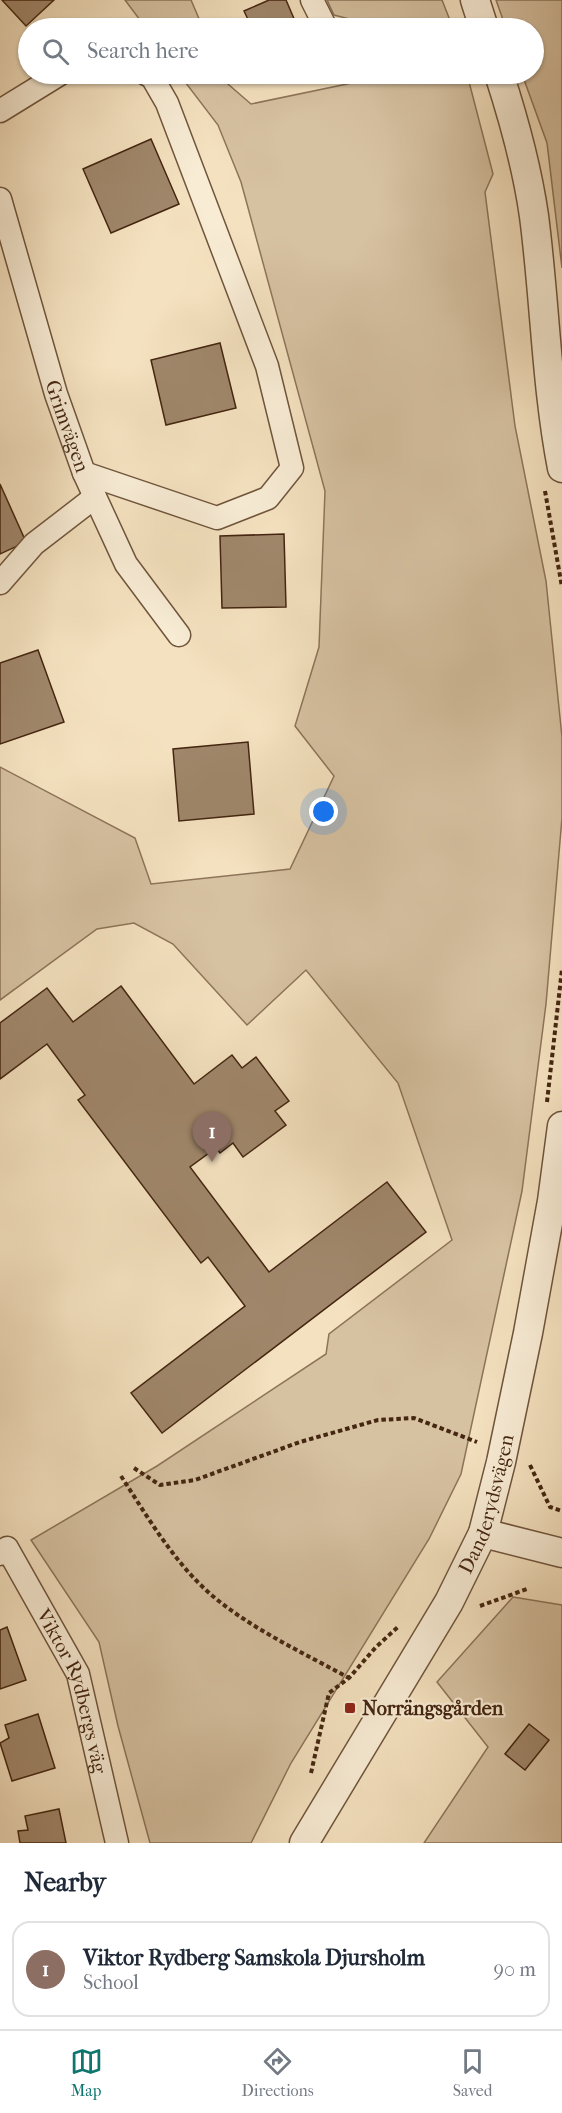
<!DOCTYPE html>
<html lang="en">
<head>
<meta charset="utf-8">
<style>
  body { margin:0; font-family:"IM FELL French Canon",serif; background:#f2f2f3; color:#1f2937 }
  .you { position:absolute; left:324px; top:812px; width:21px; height:21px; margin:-15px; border:4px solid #fff; border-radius:50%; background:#1a73e8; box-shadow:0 0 0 9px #1a73e833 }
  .badge { display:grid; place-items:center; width:39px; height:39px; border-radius:50%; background:#0f766e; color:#fff; font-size:20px; font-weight:700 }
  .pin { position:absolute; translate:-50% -50px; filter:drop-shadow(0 2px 3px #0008) }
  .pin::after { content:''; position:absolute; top:32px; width:21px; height:18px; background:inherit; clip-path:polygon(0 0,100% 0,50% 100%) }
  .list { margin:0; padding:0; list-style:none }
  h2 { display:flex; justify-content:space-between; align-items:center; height:78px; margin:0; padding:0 24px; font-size:26px }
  h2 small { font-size:20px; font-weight:400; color:#747a83 }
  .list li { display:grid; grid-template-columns:39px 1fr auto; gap:18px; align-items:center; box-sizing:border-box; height:96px; margin:0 12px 12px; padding:0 12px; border:2px solid #e0e1e3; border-radius:18px }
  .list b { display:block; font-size:22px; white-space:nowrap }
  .list p { margin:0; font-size:20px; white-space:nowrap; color:#747a83 }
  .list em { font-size:20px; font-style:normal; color:#747a83 }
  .icon { flex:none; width:33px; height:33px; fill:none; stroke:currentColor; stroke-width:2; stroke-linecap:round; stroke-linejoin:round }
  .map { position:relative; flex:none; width:562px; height:1843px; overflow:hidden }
  .search { position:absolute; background:#fff; box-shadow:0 2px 4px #0004; left:18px; right:18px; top:18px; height:66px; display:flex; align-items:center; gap:15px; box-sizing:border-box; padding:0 21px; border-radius:33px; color:#747a83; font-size:22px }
  .sheet { height:186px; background:#fff }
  nav { display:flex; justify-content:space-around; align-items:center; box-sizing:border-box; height:84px; border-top:2px solid #e0e1e3; background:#fff; font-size:16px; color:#747a83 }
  nav a { display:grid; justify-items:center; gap:3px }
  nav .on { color:#0f766e }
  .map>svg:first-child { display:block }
</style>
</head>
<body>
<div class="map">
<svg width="562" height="1843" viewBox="0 0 562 1843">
  <rect width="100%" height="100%" fill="#f4e1bf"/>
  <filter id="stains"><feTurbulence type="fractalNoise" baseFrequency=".00333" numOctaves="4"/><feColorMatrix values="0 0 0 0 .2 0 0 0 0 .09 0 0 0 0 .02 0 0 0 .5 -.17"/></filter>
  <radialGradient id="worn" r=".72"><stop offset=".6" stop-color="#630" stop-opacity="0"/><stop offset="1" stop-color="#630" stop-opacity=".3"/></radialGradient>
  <!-- green -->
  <path fill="#d6c1a1" stroke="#8d7459" stroke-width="1.5" d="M 125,0 L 191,0 L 203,28 L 146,28 Z
    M 327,0 L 442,0 L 453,28 L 384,28 L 334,15 Z
    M 496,0 L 562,0 L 562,268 L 547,143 L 522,74 L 534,74 L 534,28 L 506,28 Z
    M 179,74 L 224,74 L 228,84 L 251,104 L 395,74 L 467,74 L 493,174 L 485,192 L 515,426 L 546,581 L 562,737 L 562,818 L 546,1004 L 522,1191 L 461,1474 L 429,1539 L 291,1763 L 251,1843 L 150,1843 L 118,1726 L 99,1642 L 31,1540 L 157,1466 L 326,1354 L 329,1334 L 452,1240 L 398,1083 L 306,970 L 247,1025 L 173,944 L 134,923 L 97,929 L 0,1000 L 0,767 L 135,838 L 151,884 L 290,869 L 334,776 L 295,726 L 319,647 L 325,491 L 241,182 L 218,125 Z
    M 513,1597 L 562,1605 L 562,1843 L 424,1843 L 488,1747 L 437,1682 Z"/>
  <!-- building -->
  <path fill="#a0876b" stroke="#442611" stroke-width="1.5" d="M 2,0 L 54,0 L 26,26 Z
    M 269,0 L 286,0 L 298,28 L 252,28 L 244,11 Z
    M 151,139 L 179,204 L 111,233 L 83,169 Z
    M 220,343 L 236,408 L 166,425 L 151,360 Z
    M 0,484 L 26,542 L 0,554 Z
    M 284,534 L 286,607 L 222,608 L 220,536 Z
    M 38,650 L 64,722 L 0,744 L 0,663 Z
    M 248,742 L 254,814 L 179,821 L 173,749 Z
    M 121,986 L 194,1084 L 232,1055 L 242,1068 L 256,1057 L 289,1101 L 275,1111 L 286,1125 L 243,1157 L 233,1143 L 220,1153 L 216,1148 L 190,1167 L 269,1272 L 387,1182 L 426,1232 L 162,1433 L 131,1393 L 245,1306 L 208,1257 L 201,1263 L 78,1100 L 85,1095 L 47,1044 L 0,1079 L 0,1023 L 47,988 L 73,1022 Z
    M 7,1627 L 26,1680 L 0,1689 L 0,1630 Z
    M 38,1714 L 55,1768 L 12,1781 L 0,1743 L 9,1738 L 5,1725 Z
    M 529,1724 L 549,1740 L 525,1770 L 505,1754 Z
    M 59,1809 L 66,1843 L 20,1843 L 18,1831 L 28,1830 L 25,1816 Z"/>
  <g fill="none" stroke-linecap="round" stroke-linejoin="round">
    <!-- minor casing -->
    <g stroke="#70553c" stroke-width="25">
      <g id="minor">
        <path d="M 312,0 L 326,28"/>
        <path d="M 0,111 L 60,74"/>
        <path id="s1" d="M 0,199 L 56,394 L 84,473 L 126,564 L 179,635"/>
        <path d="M 84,473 L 217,518 L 268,498 L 292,468 L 267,366 L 167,103 L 152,77 L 146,74"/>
        <path d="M 0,583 L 34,544 L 95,497"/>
        <path id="s2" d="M 0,1554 L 7,1548 L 78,1674 L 117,1843"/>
      </g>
    </g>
    <!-- tertiary casing -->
    <g stroke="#70553c" stroke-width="31">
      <g id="tertiary">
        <path d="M 475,0 L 484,28"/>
        <path d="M 499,74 C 514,120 527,167 534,216 C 545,300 546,385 562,468"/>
        <path d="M 483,1533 L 562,1553"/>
        <path id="s3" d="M 304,1843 L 449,1602 L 483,1533 L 501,1462 L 528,1333 L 552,1201 L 562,1126"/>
      </g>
    </g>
    <!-- path -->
    <path stroke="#442611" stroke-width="4" stroke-dasharray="4.5 3" stroke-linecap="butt" d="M 545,491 L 562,587
      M 547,1102 L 562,969
      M 530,1465 L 550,1507 L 562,1511
      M 134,1468 L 160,1485 L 195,1480 L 300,1442 L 378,1420 L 414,1418 L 477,1442
      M 121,1476 C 147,1516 172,1559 207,1591 C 247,1627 302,1652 349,1678
      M 480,1606 L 527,1589
      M 311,1773 L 329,1693 L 349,1678 L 376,1647 L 399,1626"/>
    <!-- minor -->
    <use href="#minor" stroke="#f8ecd5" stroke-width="22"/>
    <!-- tertiary -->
    <use href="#tertiary" stroke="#f8ecd5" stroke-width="28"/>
  </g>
  <!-- markers -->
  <rect fill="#8f2418" stroke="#f8ecd5" stroke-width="2" x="344" y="1702" width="12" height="12" rx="3"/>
  <g text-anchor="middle" stroke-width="4.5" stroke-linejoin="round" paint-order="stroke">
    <!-- street labels -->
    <g font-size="20" fill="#442611" stroke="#f8ecd5">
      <text dy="7" stroke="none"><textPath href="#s1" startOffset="237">Grimvägen</textPath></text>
      <text dy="7" stroke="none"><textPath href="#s3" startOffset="387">Danderydsvägen</textPath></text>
      <text dy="7" stroke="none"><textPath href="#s2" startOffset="168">Viktor Rydbergs väg</textPath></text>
    </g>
    <!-- poi labels -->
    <g font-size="20" font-weight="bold" fill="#442611" stroke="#f8ecd5" text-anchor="start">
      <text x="362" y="1715">Norrängsgården</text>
    </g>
  </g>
  <rect width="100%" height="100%" filter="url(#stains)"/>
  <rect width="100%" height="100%" fill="url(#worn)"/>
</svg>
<div class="you"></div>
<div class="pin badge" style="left:212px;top:1162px;background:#8d6e63">1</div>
<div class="search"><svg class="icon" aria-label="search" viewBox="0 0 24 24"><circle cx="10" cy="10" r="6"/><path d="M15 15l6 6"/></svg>Search here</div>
</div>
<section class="sheet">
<h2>Nearby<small></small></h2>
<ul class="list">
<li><span class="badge" style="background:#8d6e63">1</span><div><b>Viktor Rydberg Samskola Djursholm</b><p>School</p></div><em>90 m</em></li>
</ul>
</section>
<nav>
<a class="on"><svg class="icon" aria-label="map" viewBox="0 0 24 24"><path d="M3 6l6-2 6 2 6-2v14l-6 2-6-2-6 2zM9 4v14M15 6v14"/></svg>Map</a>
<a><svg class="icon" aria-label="directions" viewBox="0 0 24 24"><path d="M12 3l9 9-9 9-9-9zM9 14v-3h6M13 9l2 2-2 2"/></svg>Directions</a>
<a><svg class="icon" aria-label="saved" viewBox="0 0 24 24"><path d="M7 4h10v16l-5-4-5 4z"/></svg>Saved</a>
</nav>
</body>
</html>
